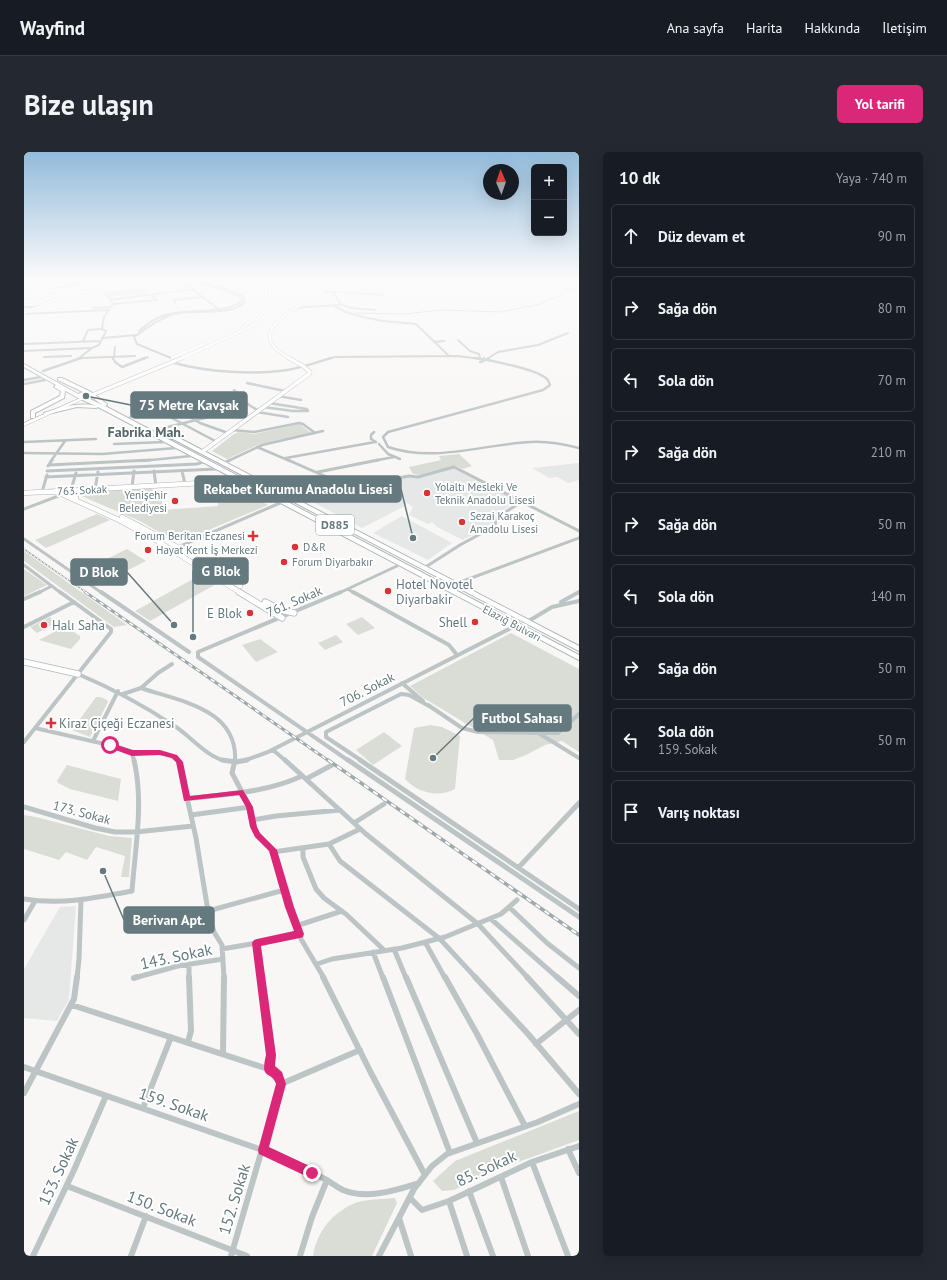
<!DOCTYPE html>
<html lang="tr">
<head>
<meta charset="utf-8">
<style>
  body { margin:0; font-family:"PT Sans",sans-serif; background:#242831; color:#f1f3f6 }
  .controls { position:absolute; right:12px; top:12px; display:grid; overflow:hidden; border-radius:6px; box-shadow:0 4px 16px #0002 }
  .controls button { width:36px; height:36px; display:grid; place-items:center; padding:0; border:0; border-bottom:1px solid #363941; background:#171b24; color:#f1f3f6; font:20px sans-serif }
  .compass { position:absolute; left:459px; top:12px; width:36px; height:36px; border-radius:50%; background:#171b24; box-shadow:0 4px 16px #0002; rotate:358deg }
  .stop { position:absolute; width:12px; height:12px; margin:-9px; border:3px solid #db2777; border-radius:50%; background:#fff }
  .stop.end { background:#db2777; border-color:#fff; box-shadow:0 1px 4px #0008 }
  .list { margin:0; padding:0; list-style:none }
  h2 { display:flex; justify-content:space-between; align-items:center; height:52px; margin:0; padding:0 16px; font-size:17px }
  h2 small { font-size:13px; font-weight:400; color:#9ea1a6 }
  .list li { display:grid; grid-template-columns:26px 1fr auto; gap:12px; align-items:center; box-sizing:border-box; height:64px; margin:0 8px 8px; padding:0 8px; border:1px solid #363941; border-radius:6px }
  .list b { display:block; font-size:15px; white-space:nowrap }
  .list p { margin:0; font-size:13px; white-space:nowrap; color:#9ea1a6 }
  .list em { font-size:13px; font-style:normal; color:#9ea1a6 }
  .icon { flex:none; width:22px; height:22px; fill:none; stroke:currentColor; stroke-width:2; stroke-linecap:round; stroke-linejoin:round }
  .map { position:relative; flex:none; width:555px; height:1104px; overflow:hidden; border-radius:6px }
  header { display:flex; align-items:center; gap:24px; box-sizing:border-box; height:56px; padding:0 20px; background:#171b24; border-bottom:1px solid #363941 }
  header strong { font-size:19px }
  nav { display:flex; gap:22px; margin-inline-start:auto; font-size:14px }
  .intro { display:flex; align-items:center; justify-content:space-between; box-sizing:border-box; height:96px; padding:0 24px }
  h1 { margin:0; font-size:28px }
  .button { padding:10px 18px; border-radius:6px; background:#db2777; color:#fff; font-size:14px; font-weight:700 }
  main { display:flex; gap:24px; padding:0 24px }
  aside { flex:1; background:#171b24; border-radius:6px; box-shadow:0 4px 16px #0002 }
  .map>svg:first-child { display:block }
</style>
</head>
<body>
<header>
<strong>Wayfind</strong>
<nav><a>Ana sayfa</a><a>Harita</a><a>Hakkında</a><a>İletişim</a></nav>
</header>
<div class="intro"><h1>Bize ulaşın</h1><a class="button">Yol tarifi</a></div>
<main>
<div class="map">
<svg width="555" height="1104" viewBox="0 0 555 1104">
  <rect width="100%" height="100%" fill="#f8f7f6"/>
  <!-- built -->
  <path fill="#e6e7e7" d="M 555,311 L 555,328 L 544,331 L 533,325 L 525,326 L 508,316 Z
    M 431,316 L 494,349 L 468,365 L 469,371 L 439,388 L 413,375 L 408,370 L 404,372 L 385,363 L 389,355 L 383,351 L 379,355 L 338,376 L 285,348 L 357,330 L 386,325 L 396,326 Z
    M 378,364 L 428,391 L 404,408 L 349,381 Z
    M 52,754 L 45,847 L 33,869 L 0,866 L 0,817 L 36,755 Z"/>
  <!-- green -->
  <path fill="#daddd5" d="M 121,136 L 126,141 L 85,145 L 82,139 Z
    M 276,272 L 287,281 L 236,292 L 203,307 L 188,299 L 210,282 L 215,280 L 230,282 Z
    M 435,302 L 448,314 L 439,317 L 431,314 L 395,323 L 389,322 L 385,315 L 417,308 L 415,304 Z
    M 210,331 L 212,347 L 227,348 L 231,346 L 244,353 L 156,390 L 152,390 L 116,369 L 50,341 L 125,335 L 130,339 L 129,346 L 138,347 L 138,358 L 194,354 L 193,337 L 191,337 L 191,332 Z
    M 73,362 L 86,368 L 22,396 L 11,388 Z
    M 103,397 L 122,409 L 77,432 L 60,418 Z
    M 0,399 L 103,473 L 90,475 L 0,409 Z
    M 0,417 L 23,433 L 0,444 Z
    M 180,421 L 194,431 L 126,469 L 111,459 Z
    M 26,465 L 33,470 L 13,481 L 6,475 Z
    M 338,465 L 351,476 L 334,483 L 322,472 Z
    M 41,474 L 56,484 L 56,487 L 47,497 L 15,488 Z
    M 487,481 L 555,517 L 555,600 L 538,589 L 521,593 L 502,603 L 489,608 L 475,608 L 469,588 L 398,545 L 386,534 Z
    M 312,483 L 319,490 L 301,498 L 294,491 Z
    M 236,487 L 254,500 L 232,510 L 218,493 Z
    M 72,545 L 77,545 L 83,548 L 84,550 L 66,585 L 48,578 Z
    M 407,573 L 418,575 L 436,584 L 431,637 C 414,646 394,641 381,627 L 390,576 Z
    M 360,580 L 378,594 L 349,613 L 332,598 Z
    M 43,613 L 97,627 L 94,649 L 46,637 L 34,631 L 33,629 Z
    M 0,663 L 12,665 L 85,684 L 108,686 L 105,725 L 97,725 L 101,704 L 72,695 L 63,708 L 42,700 L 35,708 L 0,697 Z
    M 555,959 L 555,988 L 486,1013 L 430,1038 L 418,1039 L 409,1029 L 431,1009 Z
    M 371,1046 L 373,1051 L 348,1104 L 289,1104 C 293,1079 308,1061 331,1051 C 341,1047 360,1047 371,1046 Z"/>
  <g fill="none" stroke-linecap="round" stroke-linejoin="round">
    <!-- stream -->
    <path stroke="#b4c6c6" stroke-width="1" d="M 539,127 L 555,129
      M 332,161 L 380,162 L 418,158 L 476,160 L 516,152 L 537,143 L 540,139 L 555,137"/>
    <!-- canal -->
    <path stroke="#b4c6c6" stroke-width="2" d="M 115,179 C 122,173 130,167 138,164 C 164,155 193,164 217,150 L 218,146 L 215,144 L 167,127"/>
    <!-- secondary-far3 casing -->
    <g stroke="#b0b8ba" stroke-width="3">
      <path id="secondary-far3" d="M 48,141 L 204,127
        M 0,145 L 42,142
        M 0,161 L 80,127
        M 218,176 C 240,163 238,150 240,127
        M 148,206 L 180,192
        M 156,207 L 235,171 C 247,158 246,144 246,127
        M 267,207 C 218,182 266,160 290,145 C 297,140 304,134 311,127"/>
    </g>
    <!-- secondary-far2 casing -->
    <g stroke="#b0b8ba" stroke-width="4.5">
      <path id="secondary-far2" d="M 68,243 L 158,206
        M 178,300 L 285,222 L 286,220 L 279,214 L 265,206"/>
    </g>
    <!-- secondary-far1 casing -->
    <g stroke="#b0b8ba" stroke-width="5.5">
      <path id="secondary-far1" d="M 47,338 L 46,343 L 52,346
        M 31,339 L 95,368 L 130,387 L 217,441
        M 0,341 L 196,330 L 211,327
        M 98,365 L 143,389 L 216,434"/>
    </g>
    <!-- secondary casing -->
    <g stroke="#b0b8ba" stroke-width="7">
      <path id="secondary" d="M 215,440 L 258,466
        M 241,450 L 257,458 L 270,461
        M 0,510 L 54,522"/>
    </g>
    <!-- primary casing -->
    <g stroke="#b1b8ba" stroke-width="1">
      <path id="primary" d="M 59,245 L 62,246 L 0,274 L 0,271 Z"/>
    </g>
    <!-- highway casing -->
    <g stroke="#b1b7b9" stroke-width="2">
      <path id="highway" d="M 0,212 L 54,242 L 59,240 L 34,228 L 34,226 L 38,226 L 67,240 L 83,252 L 83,253 L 81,254 L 555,503 L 555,508 L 74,255 L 72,256 L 53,255 L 20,263 L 20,261 C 38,255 54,250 72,254 L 54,246 L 40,238 L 41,239 L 40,246 L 11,261 L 11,266 L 7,266 L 7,259 L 36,244 L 37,239 L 30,235 L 32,233 L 0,215 ZM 61,242 L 65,243 L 63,245 L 57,244 ZM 68,245 L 78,253 L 66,247 Z
        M 135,279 L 139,279 L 155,286 L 555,494 L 555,499 L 151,288 L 135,281 Z"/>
    </g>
    <!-- street-far5 -->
    <path stroke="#bdc4c5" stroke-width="2" d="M 16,127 L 61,133
      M 161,132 L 196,158
      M 29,136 L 49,134
      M 298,139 L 359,143
      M 86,148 L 169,137
      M 151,151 L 150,148 L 178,145
      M 89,152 L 133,148 L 127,143
      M 318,153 L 328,156 L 351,158
      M 310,154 L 322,160 L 339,165 L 359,169 L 392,172 L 424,203
      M 0,155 L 12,155
      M 69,156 L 87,155
      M 266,158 L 280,155 L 317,153 L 309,140
      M 0,162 L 84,158
      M 79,186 L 112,183
      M 434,188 L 446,199 L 455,202 L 456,206
      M 59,189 L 64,178 L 78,177
      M 410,190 L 420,189
      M 0,192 L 77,189
      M 0,199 L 67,196
      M 20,205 L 47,204
      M 88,205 L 89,207
      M 90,205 L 91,195
      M 58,206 L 111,204
      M 147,206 L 113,192 L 110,185 C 123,176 136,166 151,162 C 172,157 205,165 221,150 L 220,145 L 213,141 L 179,130
      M 54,207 L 68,196 L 75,193 L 82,179 L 78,177 L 80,165 L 89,152 L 79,138
      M 119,207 L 124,205
      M 304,207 L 311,205 L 433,204 L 458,207
      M 463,207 L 474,200 L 514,193 L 544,181"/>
    <!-- street-far4 -->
    <path stroke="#bdc4c5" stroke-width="2.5" d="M 89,206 L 91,210 L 98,215 L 121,206
      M 450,206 C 465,208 513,217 523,227 C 525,229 525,231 526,233 L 519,238 L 364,280 L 359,285 L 364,295 C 411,311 459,292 507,290 C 523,289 539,292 555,296
      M 463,207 L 465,206
      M 456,210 L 460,209 L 460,206
      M 151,211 C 181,220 232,223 263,218 C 278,216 293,210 307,206
      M 19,219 L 57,206
      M 0,228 L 17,225
      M 223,231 L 261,239
      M 0,232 L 21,228
      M 210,238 L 225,253 L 235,259
      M 254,244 L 277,248
      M 139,253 L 150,256 L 176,271 L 204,281
      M 239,255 L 269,259 L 284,259 L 283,257 L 245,251
      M 129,256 L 193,290
      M 233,260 L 264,265
      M 106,265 L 159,245
      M 131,278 L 185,265
      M 208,278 L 230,280 L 275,271 L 279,272 L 291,281
      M 350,280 L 347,283 L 347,287 L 352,290
      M 0,290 L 72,287
      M 90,292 L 141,290
      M 355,292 L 364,302 L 376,307
      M 233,295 L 266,309
      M 0,301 L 78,302 L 152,296
      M 262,306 L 351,290
      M 27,309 L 41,289
      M 117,309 L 167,304
      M 204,309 L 238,293 L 299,279
      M 349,309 L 370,305"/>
    <!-- street-far3 -->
    <path stroke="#bdc4c5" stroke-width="3" d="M 264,308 L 321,333 L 324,336
      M 200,311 L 206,308
      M 25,313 L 126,308
      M 24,314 L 28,308
      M 23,319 L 173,312 L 179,310
      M 130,319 L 132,334
      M 158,319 L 161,332
      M 294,320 L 354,308
      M 22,325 L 192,317
      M 108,335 L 110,319
      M 71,337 L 74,320
      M 47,338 L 52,321
      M 18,340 L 23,323
      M 273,349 L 350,330 L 385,324 L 394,325 L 430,315 L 555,379
      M 0,357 L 37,343
      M 0,387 L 78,441
      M 152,396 L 256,351
      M 0,413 L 37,441
      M 400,416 L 436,393 L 471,374 L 472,367 L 475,364 L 499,349
      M 431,432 L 555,386
      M 324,437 L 330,441
      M 14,441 L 28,434
      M 315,441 L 373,414"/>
    <!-- street-far2 -->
    <path stroke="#bdc4c5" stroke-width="4" d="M 77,440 L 165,500
      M 317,440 L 174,500 L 174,505 L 325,609
      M 329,440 L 425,493 L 433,503
      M 0,447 L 16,440
      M 537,450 L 555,440
      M 503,470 L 528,455 L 555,449
      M 0,475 L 50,450
      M 54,522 C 87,536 119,553 149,573 C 167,584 180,603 201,609
      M 378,531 L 399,549
      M 117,536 C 154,549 214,556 211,609
      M 99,542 L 117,536 L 134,521 L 148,512
      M 404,553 L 438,576 L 454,580 L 534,581 L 555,562
      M 11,576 L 98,596 L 108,601 L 110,609
      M 516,582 L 555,606
      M 69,589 L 94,539
      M 0,590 L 87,480 L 87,477 L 36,440
      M 249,598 L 262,609
      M 108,601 C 124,601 141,598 154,609
      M 219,609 L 244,600 L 487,476
      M 338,609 L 302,585 L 302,580 L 377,542 L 385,543 L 405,554"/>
    <!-- street-far1 -->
    <path stroke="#bdc4c5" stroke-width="5" d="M 153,608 L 155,610 L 172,686 L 184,759 L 190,780 L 198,793 L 200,826
      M 198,608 L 212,610 L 223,608
      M 211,608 L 208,621 L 226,655 L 230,675 L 234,683 L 249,698 L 265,755 L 277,787 L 300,826
      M 261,608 L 342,682 L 454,772 L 504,826
      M 324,608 L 555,765
      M 336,608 L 555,757
      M 282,627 L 308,613
      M 163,647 C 202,642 241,641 278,624
      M 0,655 L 71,676 L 91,680 L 112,680 L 169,674
      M 167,663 L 226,655
      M 229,668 L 252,664 L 316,658
      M 330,671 L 360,652
      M 305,692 L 316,709 L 416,787 L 452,826
      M 279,696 L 279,705 L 292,737 L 300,746 L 323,763 L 360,798
      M 249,700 L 305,692 L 336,677
      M 495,715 L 555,651
      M 0,747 C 37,753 72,746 108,739 C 111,697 120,650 110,608
      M 485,755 L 523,791 L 555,816
      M 184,759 L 260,738
      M 467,767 L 534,826
      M 0,768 L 11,749
      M 272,774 L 318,759
      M 401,790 L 421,826
      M 233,791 L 237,826
      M 198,797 L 256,787 L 275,782
      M 370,797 L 382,826
      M 349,800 L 359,826
      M 165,812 L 165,826
      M 293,812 L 308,807 L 378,796 L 421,785 L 477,762 L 493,748
      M 53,826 L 55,807 L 57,748
      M 110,826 L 154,814 L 199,807"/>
    <!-- street -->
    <path stroke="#bdc4c5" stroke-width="6" d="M 237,825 L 247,903 L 245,917
      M 299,825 L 347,921 L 401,1023
      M 359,825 L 426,1001
      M 382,825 L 453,991
      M 421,825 L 453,882 L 501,974
      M 451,825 L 505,883 L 555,942
      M 503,825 L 555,882
      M 533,825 L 555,844
      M 110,826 L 113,825
      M 48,853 L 250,919 L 257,932 L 207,1104
      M 164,890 L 167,879 L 165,825
      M 512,892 L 555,858
      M 199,902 L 200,825
      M 0,915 L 244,1000 L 303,1028 L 288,1065 L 276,1104
      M 257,932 L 336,898
      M 0,941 L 50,847 L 53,825
      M 119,956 L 147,885
      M 544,997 L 555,1021
      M 508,1010 L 544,1104
      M 477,1025 L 504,1104
      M 303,1028 C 308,1031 313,1035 319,1038 C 343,1048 372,1038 395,1031
      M 43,1034 L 223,1104
      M 445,1039 L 469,1104
      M 386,1046 L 398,1058 L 425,1049 L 508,1010 L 555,994
      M 425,1049 L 443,1104
      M 375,1066 L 387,1104
      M 9,1104 L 50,1018 L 82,944
      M 107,1104 L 122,1064
      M 355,1104 L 390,1037 L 408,1014 L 423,1002 L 514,970 L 555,952"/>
    <!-- secondary-far3 -->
    <use href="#secondary-far3" stroke="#fff" stroke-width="2.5"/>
    <!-- secondary-far2 -->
    <use href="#secondary-far2" stroke="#fff" stroke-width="3.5"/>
    <!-- secondary-far1 -->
    <use href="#secondary-far1" stroke="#fff" stroke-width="4.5"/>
    <!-- secondary -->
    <use href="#secondary" stroke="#fff" stroke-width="5.5"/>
    <!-- primary -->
    <use href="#primary" fill="#fff" fill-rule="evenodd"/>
    <!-- highway -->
    <use href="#highway" fill="#fff" fill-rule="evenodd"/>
    <!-- rail-far2 casing -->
    <g stroke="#9fa9ac" stroke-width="1.5">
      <path id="rail-far2" d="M 0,397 L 63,441"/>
    </g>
    <!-- rail-far1 casing -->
    <g stroke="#9fa9ac" stroke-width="3">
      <path id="rail-far1" d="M 61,440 L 305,609"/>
    </g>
    <!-- rail casing -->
    <g stroke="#9fa9ac" stroke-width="3.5">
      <path id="rail" d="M 304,608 L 555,783"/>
    </g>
    <!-- rail-far2 -->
    <use href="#rail-far2" stroke="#fff" stroke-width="1" stroke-dasharray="2" stroke-linecap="butt"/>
    <!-- rail-far1 -->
    <use href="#rail-far1" stroke="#fff" stroke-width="1.5" stroke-dasharray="4.5" stroke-linecap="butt"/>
    <!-- rail -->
    <use href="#rail" stroke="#fff" stroke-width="2" stroke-dasharray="5.5" stroke-linecap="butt"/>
  </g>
  <!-- sky -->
  <linearGradient id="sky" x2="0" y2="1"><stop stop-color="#93bbda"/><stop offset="0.45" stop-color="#fcfbfb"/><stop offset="1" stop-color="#fcfbfb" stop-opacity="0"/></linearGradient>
  <rect width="555" height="282" fill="url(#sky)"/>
  <!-- route -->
  <path fill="#db2777" d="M 83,591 L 86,591 L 109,598 L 136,598 L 153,603 L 159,610 L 166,644 L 219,638 L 229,655 L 233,675 L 236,681 L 253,698 L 270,755 L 280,782 L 279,785 L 276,786 L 237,794 L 252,903 L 251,914 L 258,920 L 262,932 L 245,995 L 292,1017 L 293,1021 L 292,1025 L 288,1026 L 284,1025 L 235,1002 L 234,998 L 252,932 C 249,923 244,925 241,920 C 239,916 241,907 242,903 L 228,791 L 230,788 L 233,787 L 270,779 L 261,755 L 245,699 L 231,685 L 226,675 L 222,655 L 215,643 L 160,649 L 152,610 L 148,606 L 136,603 L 108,604 L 83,595 Z"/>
  <!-- markers -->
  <g fill="#da3337" stroke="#fff" stroke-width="1.5">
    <circle cx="403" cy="341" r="4"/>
    <circle cx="151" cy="349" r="4"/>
    <circle cx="438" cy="370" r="4"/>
    <path d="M227 378h4v4h4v4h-4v4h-4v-4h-4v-4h4z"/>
    <circle cx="271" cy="395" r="4"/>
    <circle cx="124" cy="398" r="4"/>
    <circle cx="260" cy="410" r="4"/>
    <circle cx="364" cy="439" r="4"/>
    <circle cx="226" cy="461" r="4"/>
    <circle cx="451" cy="470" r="4"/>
    <circle cx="20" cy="473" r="4"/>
    <path d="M25 565h4v4h4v4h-4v4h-4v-4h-4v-4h4z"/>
  </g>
  <g text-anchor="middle" stroke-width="4" stroke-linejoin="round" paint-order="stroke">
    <!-- far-poi labels -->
    <g font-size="11" fill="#657a7f" stroke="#fff" text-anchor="start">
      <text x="411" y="339">Yolaltı Mesleki Ve<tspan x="411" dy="13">Teknik Anadolu Lisesi</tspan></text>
      <text x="143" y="347" text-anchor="end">Yenişehir<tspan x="143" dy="13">Belediyesi</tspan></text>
      <text x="446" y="368">Sezai Karakoç<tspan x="446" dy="13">Anadolu Lisesi</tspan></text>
      <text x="221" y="388" text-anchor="end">Forum Beritan Eczanesi</text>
      <text x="279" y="399">D&amp;R</text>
      <text x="132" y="402">Hayat Kent İş Merkezi</text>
      <text x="268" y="414">Forum Diyarbakır</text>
    </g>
    <!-- far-street labels -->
    <g font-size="11" fill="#657a7f" stroke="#fff">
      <text transform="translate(58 338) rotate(-3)" y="4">763. Sokak</text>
      <text transform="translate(488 471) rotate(28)" y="4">Elazığ Bulvarı</text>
    </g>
    <!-- shield labels -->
    <rect fill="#fff" stroke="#93a2a5" stroke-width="1" x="292" y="363" width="38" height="20" rx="3"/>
    <g font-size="12" font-weight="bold" fill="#657a7f">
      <text x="311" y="377">D885</text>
    </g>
    <!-- poi labels -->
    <g font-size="13" fill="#657a7f" stroke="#fff" text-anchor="start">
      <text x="372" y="437">Hotel Novotel<tspan x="372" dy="15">Diyarbakir</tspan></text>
      <text x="218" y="466" text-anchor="end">E Blok</text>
      <text x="443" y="475" text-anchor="end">Shell</text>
      <text x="28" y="478">Halı Saha</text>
      <text x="35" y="576">Kiraz Çiçeği Eczanesi</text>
    </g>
    <!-- street labels -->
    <g font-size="13" fill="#657a7f" stroke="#fff">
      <text transform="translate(270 449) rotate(-23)" y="5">761. Sokak</text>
      <text transform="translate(343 537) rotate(-27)" y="5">706. Sokak</text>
      <text transform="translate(58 660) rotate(15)" y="5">173. Sokak</text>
    </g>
    <!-- far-district labels -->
    <g font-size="14" font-weight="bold" fill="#56676a" stroke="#fff">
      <text x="122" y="285">Fabrika Mah.</text>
    </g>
    <!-- near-street labels -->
    <g font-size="16" fill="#657a7f" stroke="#fff">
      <text transform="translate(152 804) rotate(-12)" y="6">143. Sokak</text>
      <text transform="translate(150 952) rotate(19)" y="6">159. Sokak</text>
      <text transform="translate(462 1016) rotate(-25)" y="6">85. Sokak</text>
      <text transform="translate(34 1019) rotate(-65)" y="6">153. Sokak</text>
      <text transform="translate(210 1047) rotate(-73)" y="6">152. Sokak</text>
      <text transform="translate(138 1056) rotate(21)" y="6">150. Sokak</text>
    </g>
  </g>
  <!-- callouts -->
  <path fill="none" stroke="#657a7f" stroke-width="1.5" d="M62 244L107 253M389 386L377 337M169 485L169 419M150 473L103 420M409 606L450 566M79 719L100 768"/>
  <g fill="#657a7f" stroke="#fff" stroke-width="1.5">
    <circle cx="62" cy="244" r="4"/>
    <circle cx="389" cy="386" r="4"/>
    <circle cx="169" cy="485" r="4"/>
    <circle cx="150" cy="473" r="4"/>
    <circle cx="409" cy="606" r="4"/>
    <circle cx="79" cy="719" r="4"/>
  </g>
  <g fill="#657a7f" stroke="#657a7f" stroke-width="1.5">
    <rect x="107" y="240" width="116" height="26" rx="4"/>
    <rect x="171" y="324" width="206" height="26" rx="4"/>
    <rect x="169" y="406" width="55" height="26" rx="4"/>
    <rect x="47" y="407" width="56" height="26" rx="4"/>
    <rect x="450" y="553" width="97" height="26" rx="4"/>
    <rect x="100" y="755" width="90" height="26" rx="4"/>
  </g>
  <g font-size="14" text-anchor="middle" font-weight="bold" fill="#fff">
    <text x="165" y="258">75 Metre Kavşak</text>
    <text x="274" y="342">Rekabet Kurumu Anadolu Lisesi</text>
    <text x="197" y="424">G Blok</text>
    <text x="75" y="425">D Blok</text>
    <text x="498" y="571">Futbol Sahası</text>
    <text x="145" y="773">Berivan Apt.</text>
  </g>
</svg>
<div class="controls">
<button>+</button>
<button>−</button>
</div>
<svg class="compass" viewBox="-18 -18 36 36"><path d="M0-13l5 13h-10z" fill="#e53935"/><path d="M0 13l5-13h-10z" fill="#9ea1a6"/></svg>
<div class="stop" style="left:86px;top:593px"></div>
<div class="stop end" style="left:288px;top:1021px"></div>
</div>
<aside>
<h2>10 dk<small>Yaya · 740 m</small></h2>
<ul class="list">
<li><svg class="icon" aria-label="ahead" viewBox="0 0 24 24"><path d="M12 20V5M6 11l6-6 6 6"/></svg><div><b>Düz devam et</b></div><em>90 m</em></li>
<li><svg class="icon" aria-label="right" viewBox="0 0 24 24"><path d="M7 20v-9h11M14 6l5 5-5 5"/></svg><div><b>Sağa dön</b></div><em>80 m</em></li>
<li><svg class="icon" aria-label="left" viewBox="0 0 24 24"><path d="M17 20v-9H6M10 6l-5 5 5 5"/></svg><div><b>Sola dön</b></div><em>70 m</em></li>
<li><svg class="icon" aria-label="right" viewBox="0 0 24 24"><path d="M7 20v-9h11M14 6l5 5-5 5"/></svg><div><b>Sağa dön</b></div><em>210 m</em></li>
<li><svg class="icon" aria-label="right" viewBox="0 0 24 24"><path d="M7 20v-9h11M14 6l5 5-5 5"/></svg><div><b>Sağa dön</b></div><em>50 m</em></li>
<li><svg class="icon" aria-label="left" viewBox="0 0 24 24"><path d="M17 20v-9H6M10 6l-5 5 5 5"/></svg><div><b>Sola dön</b></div><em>140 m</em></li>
<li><svg class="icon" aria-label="right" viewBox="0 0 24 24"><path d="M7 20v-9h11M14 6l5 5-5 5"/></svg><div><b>Sağa dön</b></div><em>50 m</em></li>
<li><svg class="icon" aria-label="left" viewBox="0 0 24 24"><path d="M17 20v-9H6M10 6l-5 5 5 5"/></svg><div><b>Sola dön</b><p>159. Sokak</p></div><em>50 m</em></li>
<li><svg class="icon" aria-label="arrive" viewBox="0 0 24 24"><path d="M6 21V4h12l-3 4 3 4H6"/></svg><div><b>Varış noktası</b></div></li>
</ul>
</aside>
</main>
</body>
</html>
